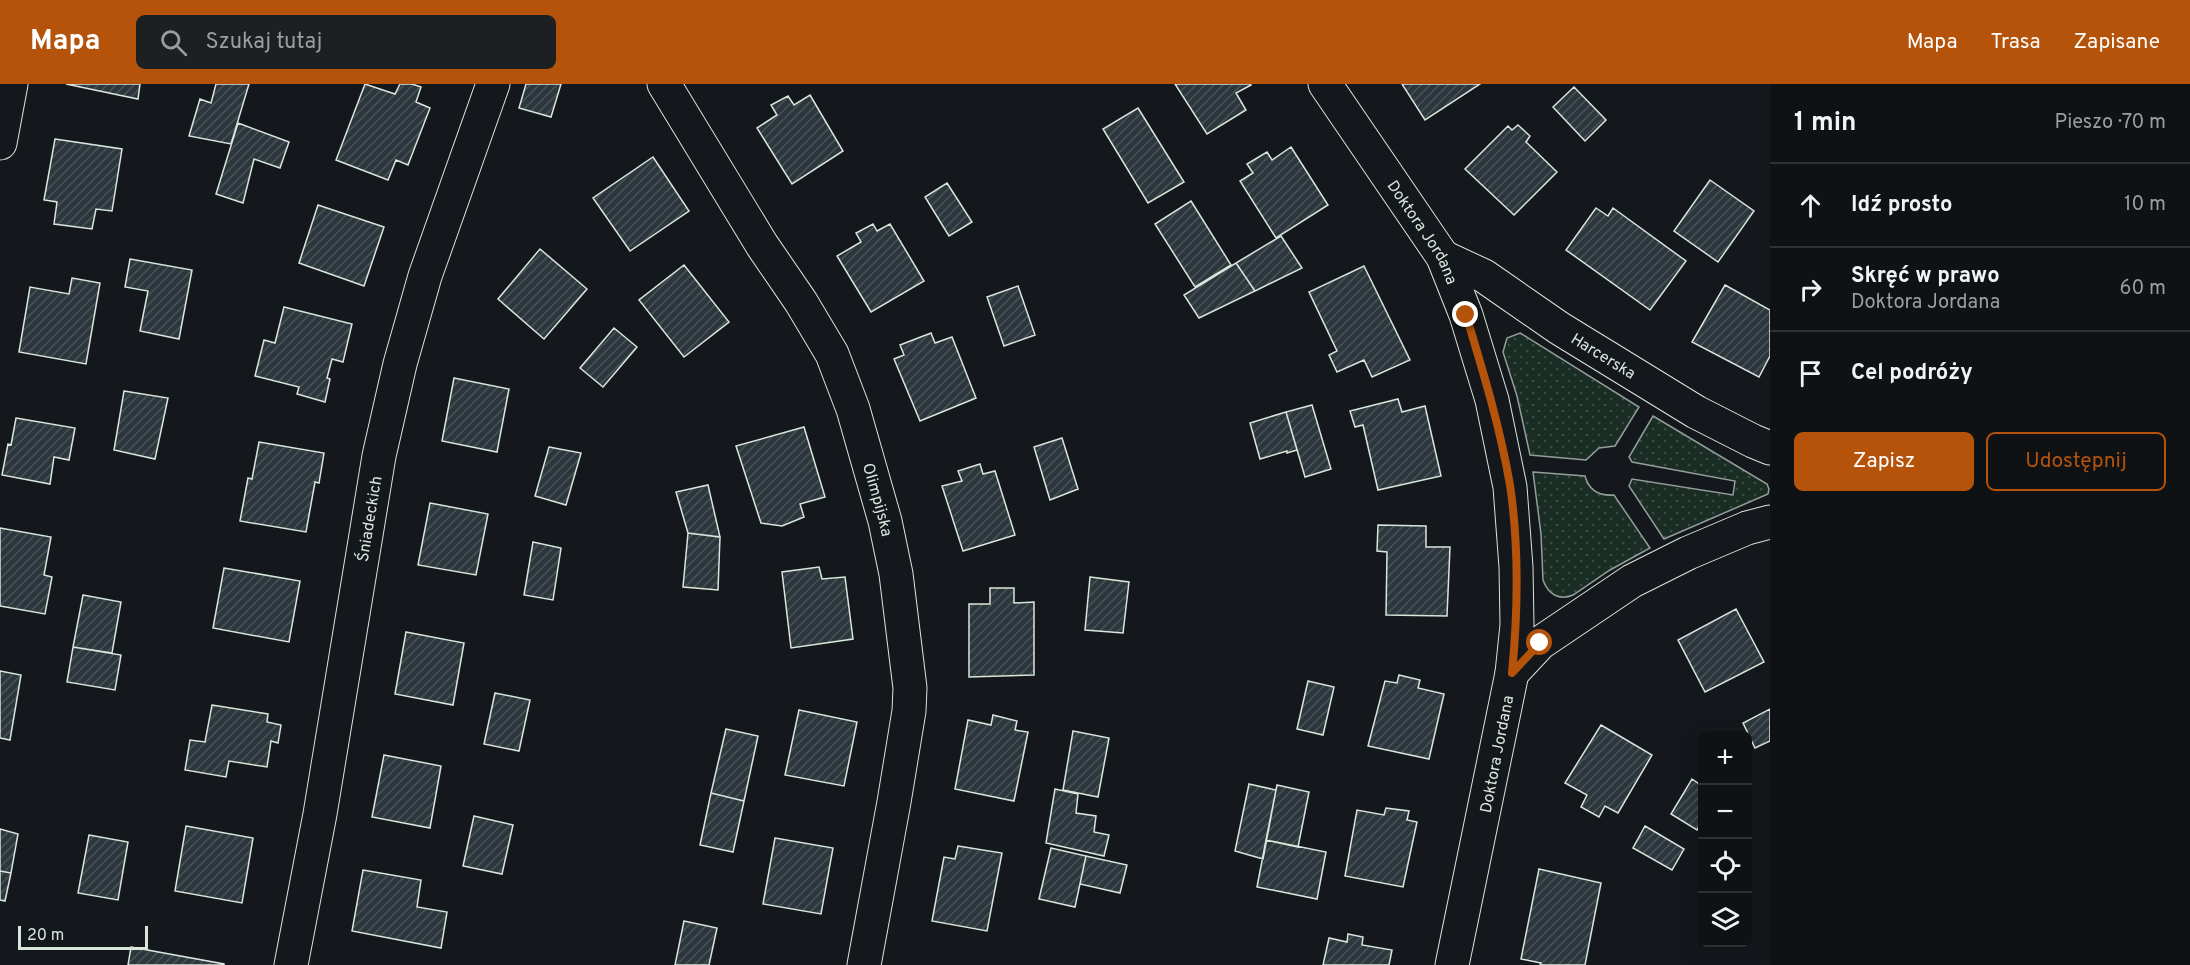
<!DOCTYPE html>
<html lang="pl">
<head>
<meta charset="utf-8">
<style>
  body { margin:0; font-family:Overpass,sans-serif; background:#1d2022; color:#f1f3f6 }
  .controls { position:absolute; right:18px; bottom:18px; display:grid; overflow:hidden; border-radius:9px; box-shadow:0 6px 24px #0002 }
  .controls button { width:54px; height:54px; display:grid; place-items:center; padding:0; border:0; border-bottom:2px solid #2f3234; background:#0f1215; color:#f1f3f6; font:30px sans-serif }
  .scale { position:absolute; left:18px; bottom:15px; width:130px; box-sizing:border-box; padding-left:6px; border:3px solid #d8e6dc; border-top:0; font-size:16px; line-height:21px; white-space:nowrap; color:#d8e6dc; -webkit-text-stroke:4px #14181c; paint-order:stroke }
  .stop { position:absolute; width:18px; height:18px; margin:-14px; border:4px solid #b45309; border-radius:50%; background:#fff }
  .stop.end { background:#b45309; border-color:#fff; box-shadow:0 2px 6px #0008 }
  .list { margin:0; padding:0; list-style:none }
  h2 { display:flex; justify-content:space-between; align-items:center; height:78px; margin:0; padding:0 24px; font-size:26px }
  h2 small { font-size:20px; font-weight:400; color:#9b9ea0 }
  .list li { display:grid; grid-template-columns:39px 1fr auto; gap:18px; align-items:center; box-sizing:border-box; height:84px; padding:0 24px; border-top:2px solid #2f3234 }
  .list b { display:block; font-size:22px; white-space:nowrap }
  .list p { margin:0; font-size:20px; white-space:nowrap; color:#9b9ea0 }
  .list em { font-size:20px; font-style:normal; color:#9b9ea0 }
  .actions { display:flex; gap:12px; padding:18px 24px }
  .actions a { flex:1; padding:14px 0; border:2px solid #b45309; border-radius:9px; text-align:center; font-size:21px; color:#b45309 }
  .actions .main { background:#b45309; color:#fff }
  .icon { flex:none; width:33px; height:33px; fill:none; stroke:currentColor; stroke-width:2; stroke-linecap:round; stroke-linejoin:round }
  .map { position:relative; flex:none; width:1770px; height:881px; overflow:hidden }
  header { display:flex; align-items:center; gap:36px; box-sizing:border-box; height:84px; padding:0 30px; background:#b45309; color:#fff }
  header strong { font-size:28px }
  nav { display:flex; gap:33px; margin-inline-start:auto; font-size:21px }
  .search { width:420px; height:54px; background:#1d2022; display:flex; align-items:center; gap:15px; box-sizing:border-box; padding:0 21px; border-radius:9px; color:#9b9ea0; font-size:22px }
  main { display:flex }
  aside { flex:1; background:#0f1215 }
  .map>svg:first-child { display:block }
</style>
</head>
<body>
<header>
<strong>Mapa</strong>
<div class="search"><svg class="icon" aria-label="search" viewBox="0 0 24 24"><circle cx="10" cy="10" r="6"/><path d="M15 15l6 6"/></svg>Szukaj tutaj</div>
<nav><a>Mapa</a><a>Trasa</a><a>Zapisane</a></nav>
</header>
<main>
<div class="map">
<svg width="1770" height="881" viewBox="0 0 1770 881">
  <defs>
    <pattern id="grass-dots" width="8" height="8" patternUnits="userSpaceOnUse" patternTransform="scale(1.5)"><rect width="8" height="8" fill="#1a2d24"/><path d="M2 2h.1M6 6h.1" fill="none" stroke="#3b4b43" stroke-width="1.8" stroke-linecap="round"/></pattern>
    <pattern id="building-hatch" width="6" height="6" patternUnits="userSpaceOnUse" patternTransform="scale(1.5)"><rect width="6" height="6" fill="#2c363c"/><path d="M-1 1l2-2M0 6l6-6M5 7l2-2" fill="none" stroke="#4a5358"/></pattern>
  </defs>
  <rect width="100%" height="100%" fill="#14181c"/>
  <!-- grass -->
  <path fill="url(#grass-dots)" stroke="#939e99" stroke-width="1.5" d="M 1520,249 L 1639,323 L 1615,362 L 1599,364 L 1586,376 L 1530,371 L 1517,312 L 1503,268 L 1507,254 Z
    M 1653,332 L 1767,400 L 1769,405 L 1768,410 L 1664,455 L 1629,402 L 1632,395 L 1733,411 L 1735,397 L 1632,378 L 1629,373 Z
    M 1533,388 L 1585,392 C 1589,407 1600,412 1614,411 L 1650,464 L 1610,486 L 1573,511 C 1559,517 1548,510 1543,496 L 1541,450 Z"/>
  <!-- building -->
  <path fill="url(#building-hatch)" stroke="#d8e6dc" stroke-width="1.5" d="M 66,0 L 140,0 L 138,15 Z
    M 216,0 L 249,0 L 231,60 L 189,52 L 200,15 L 211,19 Z
    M 365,0 L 395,10 L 400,0 L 412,0 L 421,3 L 416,18 L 430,24 L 408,81 L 396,76 L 388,96 L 336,76 Z
    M 526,0 L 561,0 L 551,33 L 519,24 Z
    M 1175,0 L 1250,0 L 1251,1 L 1236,9 L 1246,26 L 1207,50 Z
    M 1402,0 L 1480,0 L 1425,36 Z
    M 1574,3 L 1606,36 L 1585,57 L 1553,23 Z
    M 810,11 L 843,67 L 792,100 L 757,44 L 777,31 L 771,21 L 788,12 L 794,21 Z
    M 1138,24 L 1184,98 L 1148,119 L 1103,45 Z
    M 238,39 L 289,58 L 280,84 L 254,75 L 243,119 L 216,110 Z
    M 1518,41 L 1530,52 L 1526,58 L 1557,88 L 1514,131 L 1465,85 L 1508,42 L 1512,46 Z
    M 55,55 L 122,65 L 112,127 L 96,125 L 92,145 L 54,140 L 57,118 L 44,116 Z
    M 1291,63 L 1328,121 L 1276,154 L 1240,97 L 1253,89 L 1247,80 L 1267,68 L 1272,76 Z
    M 653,73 L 689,127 L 630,167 L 593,114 Z
    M 1710,96 L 1754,127 L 1718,178 L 1674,147 Z
    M 947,99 L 972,138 L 949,152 L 925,113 Z
    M 1191,117 L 1231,181 L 1195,203 L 1155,140 Z
    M 318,121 L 384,143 L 364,202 L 299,179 Z
    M 1596,124 L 1608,132 L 1613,124 L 1686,177 L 1650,226 L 1566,166 Z
    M 873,140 L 877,147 L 890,140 L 924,197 L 871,228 L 837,172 L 861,158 L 856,149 Z
    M 1281,152 L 1302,184 L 1255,207 L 1236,179 Z
    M 540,165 L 587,205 L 544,255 L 498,215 Z
    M 130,175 L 192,186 L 179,255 L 140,247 L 148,207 L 125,203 Z
    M 1236,179 L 1255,207 L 1199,234 L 1184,211 Z
    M 684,181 L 729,238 L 684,273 L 639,216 Z
    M 1364,182 L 1410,276 L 1372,293 L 1364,276 L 1337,288 L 1329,271 L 1337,267 L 1309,208 Z
    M 72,194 L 100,199 L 86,280 L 19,268 L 30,203 L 69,210 Z
    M 1725,201 L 1770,226 L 1770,272 L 1759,293 L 1692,258 Z
    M 1018,202 L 1035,251 L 1004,262 L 987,213 Z
    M 284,223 L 352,240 L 343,278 L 332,275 L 327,294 L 330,295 L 325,318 L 297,310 L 299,303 L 255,292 L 264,256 L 275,259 Z
    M 614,244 L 637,263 L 603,303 L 580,284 Z
    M 931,249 L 935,259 L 952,253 L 976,314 L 920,337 L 894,275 L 904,271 L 900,261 Z
    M 454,294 L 509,305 L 497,368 L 442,357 Z
    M 124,307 L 168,314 L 155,375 L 114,366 Z
    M 1398,315 L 1402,328 L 1425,322 L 1441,392 L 1378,406 L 1363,341 L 1355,343 L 1350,327 Z
    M 1312,321 L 1331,385 L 1305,393 L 1286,328 Z
    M 1286,328 L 1297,366 L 1287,369 L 1287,367 L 1260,375 L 1250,339 Z
    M 16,334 L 75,344 L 69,376 L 54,373 L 50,400 L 2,391 L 8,360 L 11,361 Z
    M 804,343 L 825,413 L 800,420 L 804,433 L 782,442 L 761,439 L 736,362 Z
    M 1062,354 L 1078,405 L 1050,416 L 1034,363 Z
    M 259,358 L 324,369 L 319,399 L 315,398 L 306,448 L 240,437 L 248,394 L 252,395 Z
    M 549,363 L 581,369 L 566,421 L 535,412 Z
    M 980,380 L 983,390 L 995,387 L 1015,451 L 963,467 L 942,402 L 962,397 L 958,387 Z
    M 708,401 L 720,453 L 688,449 L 676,408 Z
    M 430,419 L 488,430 L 476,491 L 418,481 Z
    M 1378,441 L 1426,442 L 1426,463 L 1450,463 L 1447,532 L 1386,531 L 1387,468 L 1377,467 Z
    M 0,444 L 51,453 L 44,491 L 52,493 L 45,530 L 0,522 Z
    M 688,449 L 720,453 L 718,506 L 683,503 Z
    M 533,458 L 561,464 L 553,516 L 524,511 Z
    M 819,483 L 822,495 L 845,493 L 853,555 L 791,564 L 782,488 Z
    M 224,484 L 300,497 L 289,558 L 213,544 Z
    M 1090,493 L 1129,498 L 1123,549 L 1085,546 Z
    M 990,504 L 1014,504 L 1014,519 L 1034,518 L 1034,591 L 969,593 L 969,520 L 990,520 Z
    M 83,511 L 121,518 L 112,569 L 73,563 Z
    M 1736,525 L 1764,578 L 1705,608 L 1678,556 Z
    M 406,548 L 464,559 L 453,621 L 395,610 Z
    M 73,563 L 121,571 L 115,606 L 67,598 Z
    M 0,587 L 21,591 L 10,656 L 0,654 Z
    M 1399,591 L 1420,596 L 1418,604 L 1444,610 L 1429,675 L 1368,662 L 1385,597 L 1397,599 Z
    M 1308,597 L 1334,603 L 1323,651 L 1297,645 Z
    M 495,609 L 530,616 L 519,667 L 484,660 Z
    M 212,621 L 268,630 L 267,638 L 281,641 L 278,659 L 271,657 L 267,683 L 229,677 L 226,693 L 185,686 L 190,656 L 205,658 Z
    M 1770,625 L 1770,657 L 1755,664 L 1743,639 Z
    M 799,626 L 857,638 L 844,702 L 785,691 Z
    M 993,631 L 1017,637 L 1015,646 L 1028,648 L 1014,717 L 955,705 L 968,636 L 991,641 Z
    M 1601,641 L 1652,671 L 1618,729 L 1605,722 L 1599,733 L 1581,723 L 1587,711 L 1565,699 Z
    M 726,645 L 758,652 L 744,717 L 711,709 Z
    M 1073,647 L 1109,654 L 1098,713 L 1063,706 Z
    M 384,671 L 441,682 L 430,744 L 372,733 Z
    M 1692,695 L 1702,702 L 1702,737 L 1697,746 L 1671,730 Z
    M 1249,700 L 1276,706 L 1263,775 L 1235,767 Z
    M 1277,701 L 1309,708 L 1298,763 L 1266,756 Z
    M 1055,705 L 1078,710 L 1076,729 L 1096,732 L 1094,748 L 1109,751 L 1104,772 L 1046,759 Z
    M 711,709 L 744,717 L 733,768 L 700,761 Z
    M 1386,724 L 1409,727 L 1407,736 L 1417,738 L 1403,803 L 1345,792 L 1357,726 L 1384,731 Z
    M 474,732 L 513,741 L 502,790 L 463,782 Z
    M 186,742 L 253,754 L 242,819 L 175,807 Z
    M 1645,742 L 1684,765 L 1672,786 L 1633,764 Z
    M 0,745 L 18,750 L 11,789 L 0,787 Z
    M 89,751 L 128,758 L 118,816 L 78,809 Z
    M 775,754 L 833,764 L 821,830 L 763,820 Z
    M 1266,756 L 1326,768 L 1317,815 L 1257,803 Z
    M 958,762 L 1002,769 L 987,847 L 932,837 L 944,773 L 955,775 Z
    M 1051,764 L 1086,772 L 1075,823 L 1039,815 Z
    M 1086,772 L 1127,781 L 1120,809 L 1080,800 Z
    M 1539,785 L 1601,799 L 1585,881 L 1540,881 L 1541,879 L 1521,875 Z
    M 363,786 L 421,796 L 417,823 L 447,828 L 441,864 L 352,847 Z
    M 0,787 L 11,789 L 5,817 L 0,816 Z
    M 684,837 L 717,844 L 709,881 L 675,881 Z
    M 1348,850 L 1363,853 L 1362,861 L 1392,866 L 1389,881 L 1323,881 L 1329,854 L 1347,858 Z
    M 131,863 L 224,880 L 224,881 L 128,881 Z"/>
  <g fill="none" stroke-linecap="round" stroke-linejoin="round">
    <!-- minor casing -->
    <g stroke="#d8e6dc" stroke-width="35">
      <g id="minor">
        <path id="s1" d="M 664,0 L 762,161 L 801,218 L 832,270 L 853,325 L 885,437 L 896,490 L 910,604 L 909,627 L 894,718 L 864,881"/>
        <path id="s2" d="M 1325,0 L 1443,173 L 1466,231 L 1492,316 L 1510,403 L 1516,483 L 1517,541 L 1512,589 L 1452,881"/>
        <path d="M 0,59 L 11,0"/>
        <path id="s3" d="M 1443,173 L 1484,192 L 1559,244 L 1696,328 L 1753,357 L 1770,364"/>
        <path d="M 1512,589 L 1540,559 L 1632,497 L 1688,469 L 1747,444 L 1770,438"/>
        <path id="s4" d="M 291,881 L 320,730 L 379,372 L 400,280 L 425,192 L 493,0"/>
      </g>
    </g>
    <!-- minor -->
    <use href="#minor" stroke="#14181c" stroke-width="33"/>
  </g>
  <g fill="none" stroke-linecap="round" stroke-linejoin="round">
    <!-- route -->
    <path stroke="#b45309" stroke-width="8" d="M 1466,231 C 1483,287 1500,343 1510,401 C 1519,462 1518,527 1512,589 L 1540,559"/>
  </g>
  <g text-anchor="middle" stroke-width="4.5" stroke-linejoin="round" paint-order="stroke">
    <!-- street labels -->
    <g font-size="16" fill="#d8e6dc" stroke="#14181c">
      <text dy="6" stroke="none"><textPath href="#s2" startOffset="178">Doktora Jordana</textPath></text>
      <text dy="6" stroke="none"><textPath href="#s3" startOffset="189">Harcerska</textPath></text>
      <text dy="6" stroke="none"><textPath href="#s1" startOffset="471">Olimpijska</textPath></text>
      <text dy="6" stroke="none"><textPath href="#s4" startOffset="453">Śniadeckich</textPath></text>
      <text transform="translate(1496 670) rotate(-79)" y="6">Doktora Jordana</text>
    </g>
  </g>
</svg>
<div class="controls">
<button>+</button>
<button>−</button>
<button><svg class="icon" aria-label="locate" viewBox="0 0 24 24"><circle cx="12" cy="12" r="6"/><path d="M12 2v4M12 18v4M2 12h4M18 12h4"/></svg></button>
<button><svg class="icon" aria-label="layers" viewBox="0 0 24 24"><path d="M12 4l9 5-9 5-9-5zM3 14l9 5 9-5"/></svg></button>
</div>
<div class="scale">20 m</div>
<div class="stop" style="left:1540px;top:559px"></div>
<div class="stop end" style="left:1466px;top:231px"></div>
</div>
<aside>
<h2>1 min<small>Pieszo · 70 m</small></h2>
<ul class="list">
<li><svg class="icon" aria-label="ahead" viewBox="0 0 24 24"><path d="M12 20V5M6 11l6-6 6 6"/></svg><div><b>Idź prosto</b></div><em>10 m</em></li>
<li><svg class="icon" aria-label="right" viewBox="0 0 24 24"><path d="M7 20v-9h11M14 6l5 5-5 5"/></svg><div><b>Skręć w prawo</b><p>Doktora Jordana</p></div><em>60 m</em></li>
<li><svg class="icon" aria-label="arrive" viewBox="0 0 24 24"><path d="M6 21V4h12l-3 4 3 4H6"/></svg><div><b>Cel podróży</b></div></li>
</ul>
<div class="actions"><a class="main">Zapisz</a><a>Udostępnij</a></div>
</aside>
</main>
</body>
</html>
